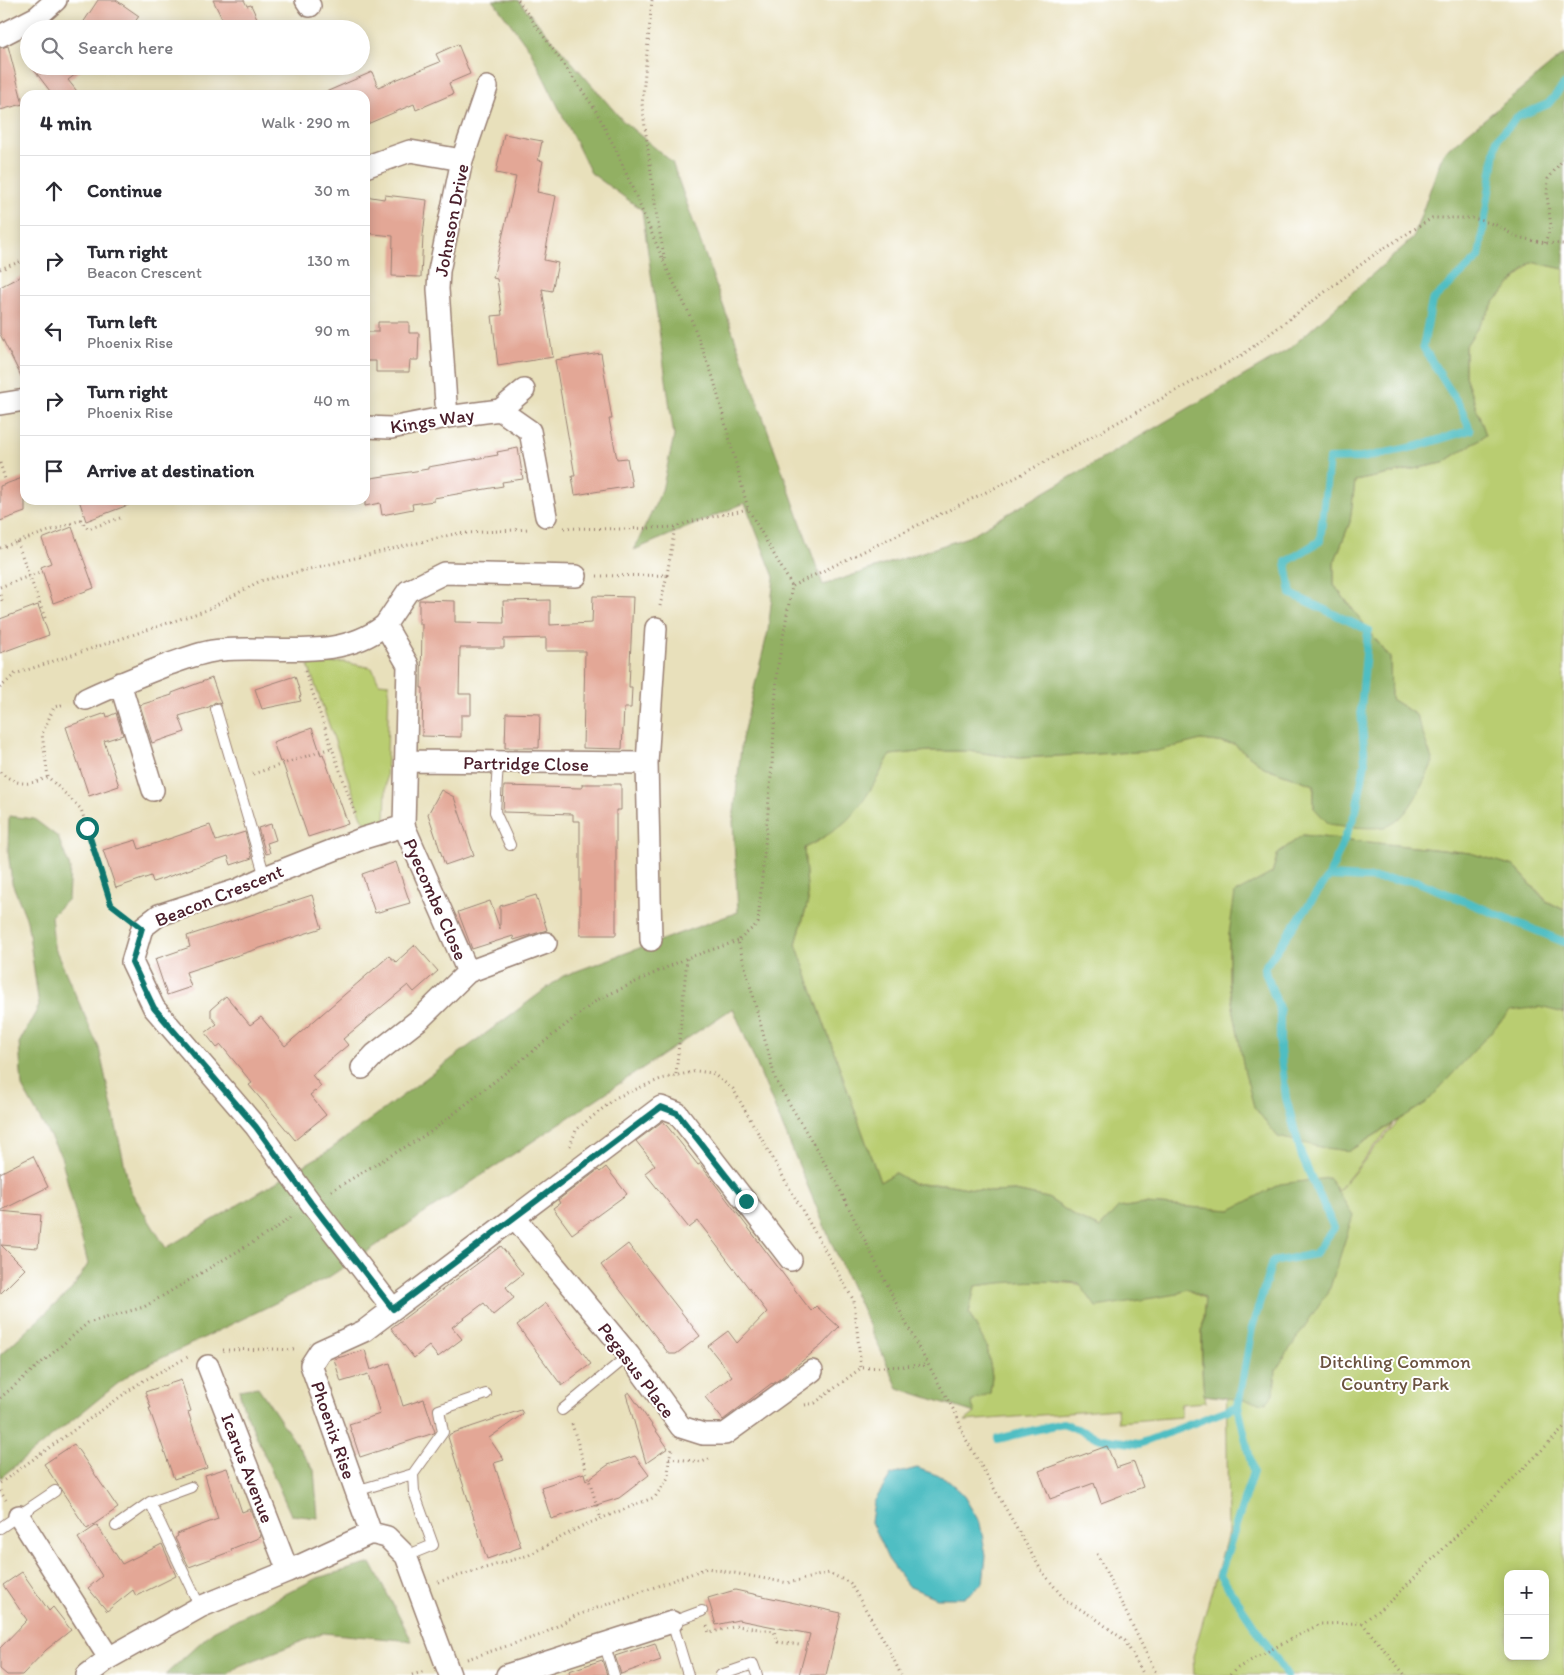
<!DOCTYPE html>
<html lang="en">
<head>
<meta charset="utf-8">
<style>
  body { margin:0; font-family:Itim,sans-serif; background:#f2f2f3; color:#2b2b33 }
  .controls { position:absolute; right:15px; bottom:15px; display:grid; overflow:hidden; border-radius:10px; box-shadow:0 2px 12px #0003 }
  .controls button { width:45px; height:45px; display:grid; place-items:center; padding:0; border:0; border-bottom:1px solid #e1e1e2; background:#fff; color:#2b2b33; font:25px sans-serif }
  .stop { position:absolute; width:15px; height:15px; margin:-11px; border:4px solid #0f766e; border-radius:50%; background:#fff }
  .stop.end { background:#0f766e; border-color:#fff; box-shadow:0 1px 5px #0008 }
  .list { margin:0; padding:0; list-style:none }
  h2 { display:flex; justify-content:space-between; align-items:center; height:65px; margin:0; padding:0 20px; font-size:21px }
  h2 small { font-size:16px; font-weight:400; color:#7c7c81 }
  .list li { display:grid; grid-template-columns:32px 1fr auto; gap:15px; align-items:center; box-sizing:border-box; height:70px; padding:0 20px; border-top:1px solid #e1e1e2 }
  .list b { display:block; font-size:19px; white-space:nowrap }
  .list p { margin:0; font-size:16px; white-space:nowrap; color:#7c7c81 }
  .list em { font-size:16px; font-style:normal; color:#7c7c81 }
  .icon { flex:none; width:28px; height:28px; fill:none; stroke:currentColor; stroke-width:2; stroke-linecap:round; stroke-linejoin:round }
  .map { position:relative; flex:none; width:1564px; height:1675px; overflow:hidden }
  .search { position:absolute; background:#fff; box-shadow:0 2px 12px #0003; left:20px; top:20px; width:350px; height:55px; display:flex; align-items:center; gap:12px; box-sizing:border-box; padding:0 18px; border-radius:28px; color:#7c7c81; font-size:19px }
  .panel { position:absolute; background:#fff; box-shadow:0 2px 12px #0003; left:20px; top:90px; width:350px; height:415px; border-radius:15px }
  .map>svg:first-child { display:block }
</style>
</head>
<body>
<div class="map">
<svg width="1564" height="1675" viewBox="0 0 1564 1675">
  <rect width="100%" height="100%" fill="#fff"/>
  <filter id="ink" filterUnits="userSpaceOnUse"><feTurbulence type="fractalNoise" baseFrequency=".02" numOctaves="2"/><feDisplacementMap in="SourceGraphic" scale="10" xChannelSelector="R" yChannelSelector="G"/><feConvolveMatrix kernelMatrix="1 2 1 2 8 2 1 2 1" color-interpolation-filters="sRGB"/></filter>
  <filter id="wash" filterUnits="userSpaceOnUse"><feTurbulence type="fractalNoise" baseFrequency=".0096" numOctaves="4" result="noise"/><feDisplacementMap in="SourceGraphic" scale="20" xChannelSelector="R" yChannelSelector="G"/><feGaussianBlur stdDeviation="1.12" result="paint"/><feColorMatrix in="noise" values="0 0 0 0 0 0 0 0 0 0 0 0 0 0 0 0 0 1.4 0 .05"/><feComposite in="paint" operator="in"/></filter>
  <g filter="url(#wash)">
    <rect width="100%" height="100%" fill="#e8e0bb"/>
    <!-- green -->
    <path fill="#b9cd71" stroke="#82764e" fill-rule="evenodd" d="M 1532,262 L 1564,269 L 1564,910 L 1547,901 L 1514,866 L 1470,853 L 1303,835 L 1278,853 L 1272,873 L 1229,934 L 1229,984 L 1236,1023 L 1349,1151 L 1393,1124 L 1338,1191 L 1329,1178 L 1256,1198 L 1231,1210 L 1145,1204 L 1119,1208 L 1100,1228 L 1078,1218 L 1048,1198 L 1015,1191 L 991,1192 L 945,1184 L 914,1184 L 895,1173 L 880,1182 L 796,944 L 808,901 L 804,848 L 820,840 L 875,782 L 890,755 L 929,751 L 968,751 L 1019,758 L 1148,751 L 1201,740 L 1234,744 L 1264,767 L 1314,785 L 1314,808 L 1416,715 L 1391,699 L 1390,658 L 1334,585 L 1334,563 L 1350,522 L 1355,481 L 1443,463 L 1486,435 L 1465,376 L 1465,347 L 1495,301 Z
      M 344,662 L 372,668 L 379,683 L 389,684 L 385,823 L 371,828 L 362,818 L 308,665 Z
      M 1564,971 L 1564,1675 L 1194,1675 L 1193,1656 L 1228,1533 L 1225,1271 L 1311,1223 L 1500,1002 ZM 1508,1574 L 1545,1574 L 1545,1656 L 1508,1656 Z
      M 1046,1281 L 1178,1294 L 1187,1289 L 1205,1299 C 1201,1333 1199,1367 1206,1402 L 1180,1404 L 1181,1417 L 1118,1422 L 1117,1409 L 965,1421 L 975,1413 L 971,1402 L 990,1393 L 992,1376 L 987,1347 L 969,1313 L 975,1286 L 1005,1282 Z"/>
    <!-- forest -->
    <path fill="#92b063" stroke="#6e6847" d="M 493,0 L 518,0 L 623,121 L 672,162 L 823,585 L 968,537 L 1288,350 L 1413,238 L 1443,153 L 1564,54 L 1564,269 L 1531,262 L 1495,301 L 1465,347 L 1465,376 L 1486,435 L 1443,463 L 1355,481 L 1350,522 L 1334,563 L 1334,585 L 1390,658 L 1391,699 L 1416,715 L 1433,762 C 1423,782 1411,815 1390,825 C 1379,831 1342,826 1329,824 L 1314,808 L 1314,785 L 1264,767 L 1234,744 L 1201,740 L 1157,751 L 1019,758 L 968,751 L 929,751 L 890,755 C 879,775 868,797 852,815 C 841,828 820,840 804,848 L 808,901 L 796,944 L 880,1182 L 895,1173 L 914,1184 L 945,1184 L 991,1192 L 1015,1191 L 1048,1198 L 1078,1218 L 1100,1228 L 1118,1208 L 1145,1204 L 1231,1210 L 1280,1184 L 1329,1178 L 1353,1215 L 1330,1288 L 1276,1370 L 1274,1394 L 1266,1403 L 1204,1395 C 1201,1362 1201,1331 1205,1298 L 1187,1289 L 1178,1294 L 1096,1307 L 1079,1283 C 1044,1280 1010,1281 975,1286 L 969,1313 L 987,1347 L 992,1376 L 990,1393 L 971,1402 L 975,1413 L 898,1388 L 834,1249 L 733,1008 L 329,1277 L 131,1373 L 0,1478 L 0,1355 L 72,1289 L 88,1264 L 61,1156 L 22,1087 L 19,1043 L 39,1006 L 27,920 L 12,883 L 8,851 L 9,816 L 34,819 L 58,837 L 70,868 L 68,899 L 51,916 L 54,946 L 99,1048 L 130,1190 L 166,1248 L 328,1151 L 563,976 L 738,912 L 733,822 L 742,738 L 768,631 L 774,577 L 745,503 L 634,550 L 662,490 L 674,436 L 642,210 L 591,173 L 530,50 Z
      M 1303,835 L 1470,853 L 1514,866 L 1546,901 L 1564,910 L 1564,1013 L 1540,1007 L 1510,1011 L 1426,1103 L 1349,1151 L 1324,1148 L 1278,1137 L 1254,1107 L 1244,1069 L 1229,984 L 1229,934 L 1235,893 L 1272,873 L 1278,853 Z
      M 258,1387 L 314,1470 L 318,1518 L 291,1515 L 243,1406 L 239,1390 Z
      M 371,1563 L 412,1641 L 323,1633 L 239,1666 L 227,1675 L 165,1675 L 213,1631 L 317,1578 Z"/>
    <!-- water -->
    <path fill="#4fbec3" stroke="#4c6e77" d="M 917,1468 L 945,1478 L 962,1493 L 980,1523 L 986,1556 L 983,1583 L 964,1598 L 936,1598 L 908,1586 L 888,1559 L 871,1522 L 874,1502 L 891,1475 Z"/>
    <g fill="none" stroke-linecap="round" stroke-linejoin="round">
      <!-- stream -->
      <path stroke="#4fbec3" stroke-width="8" d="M 1329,876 L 1416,881 L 1564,942
        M 998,1439 L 1063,1423 L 1101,1439 L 1139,1444 L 1238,1406
        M 1287,1675 L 1220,1575 L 1253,1472 L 1238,1406 L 1252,1328 L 1272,1262 L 1315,1254 L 1334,1228 L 1302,1157 L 1286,1098 L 1280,1049 L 1280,1011 L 1264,968 L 1329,876 L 1356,811 L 1365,763 L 1361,709 L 1368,630 L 1291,594 L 1286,562 L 1320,541 L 1329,459 L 1362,458 L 1418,446 L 1470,430 L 1461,408 L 1423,347 L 1432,301 L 1479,257 L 1497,139 L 1517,117 L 1548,104 L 1564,85"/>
    </g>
    <g id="blocks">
      <!-- building -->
      <path fill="#e3a796" d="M 98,0 L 116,0 L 139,16 L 130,29 L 79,29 Z
        M 213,0 L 244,0 L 247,6 L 251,5 L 262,29 L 227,29 Z
        M 458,44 L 470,74 L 449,83 L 453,94 L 416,110 L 414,104 L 365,125 L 365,95 L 319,95 L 372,72 L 378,87 L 440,62 L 436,54 Z
        M 8,46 L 23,104 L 0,110 L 0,48 Z
        M 31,66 L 87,66 L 68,80 L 80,95 L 53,95 Z
        M 504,134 L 542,141 L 538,160 L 543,161 L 537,192 L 556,196 L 544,260 L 558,263 L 552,291 L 542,289 L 553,357 L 498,366 L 492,316 L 502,315 L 497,279 L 493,278 L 516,177 L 496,173 Z
        M 385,195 L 427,200 L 423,236 L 421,277 L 392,276 L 393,236 L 365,233 L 365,196 L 384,199 Z
        M 25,274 L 25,384 L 0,334 L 0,287 Z
        M 378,322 L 409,322 L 409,333 L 419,333 L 418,360 L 410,360 L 409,372 L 376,372 L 376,361 L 365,361 L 365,332 L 378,332 Z
        M 601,353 L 612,419 L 609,419 L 617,459 L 627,458 L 632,486 L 575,495 L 572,476 L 575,476 L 555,360 Z
        M 518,448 L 523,479 L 502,482 L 503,486 L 434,498 L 434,501 L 412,504 L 413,509 L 382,515 L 380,503 L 365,506 L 365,479 L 428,469 L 428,467 L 498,455 L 497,452 Z
        M 25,477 L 25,512 L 0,521 L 0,486 Z
        M 79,500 L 136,500 L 136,502 L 86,521 Z
        M 72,527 L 94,588 L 53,603 L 41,567 L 51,563 L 42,539 Z
        M 593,596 L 633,597 L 629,687 L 632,687 L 631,708 L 624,708 L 622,749 L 583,748 L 585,651 L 546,651 L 546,638 L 504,639 L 504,648 L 460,648 L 459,694 L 471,694 L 471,715 L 461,715 L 461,737 L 422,736 L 423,688 L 421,688 L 422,624 L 419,624 L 419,600 L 455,601 L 455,622 L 504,623 L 503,601 L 550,600 L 550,625 L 592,623 Z
        M 38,605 L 49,635 L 0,653 L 0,619 Z
        M 295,676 L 301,696 L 299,697 L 301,701 L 262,709 L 255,689 Z
        M 212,678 L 221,704 L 215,702 L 209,707 L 179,716 L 185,732 L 152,743 L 140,705 L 172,695 L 172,693 Z
        M 106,713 L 107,717 L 116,713 L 123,735 L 104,741 L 119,786 L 89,796 L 66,727 Z
        M 506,713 L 540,714 L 539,748 L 505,748 Z
        M 312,728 L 321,755 L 323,754 L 348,824 L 308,837 L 282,761 L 280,762 L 273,742 Z
        M 582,784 L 621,784 L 621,810 L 616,810 L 616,935 L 580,935 L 580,821 L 573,821 L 573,814 L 503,812 L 504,786 L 582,788 Z
        M 441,790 L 454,797 L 474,855 L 445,865 L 428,814 Z
        M 271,824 L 276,840 L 267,843 L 270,853 L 266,854 L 258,828 Z
        M 210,825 L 216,841 L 245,832 L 252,858 L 231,865 L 228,856 L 153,882 L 151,876 L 116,888 L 103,850 L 136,840 L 139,849 Z
        M 396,862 L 410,903 L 375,913 L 362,874 Z
        M 312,895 L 322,928 L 186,972 L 191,987 L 167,995 L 155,959 L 190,947 L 187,936 Z
        M 536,895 L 547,930 L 514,940 L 513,936 L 472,949 L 458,912 L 490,901 L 500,929 L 500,906 Z
        M 415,945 L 438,971 L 414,992 L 408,985 L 343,1039 L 348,1045 L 312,1075 L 321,1086 L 310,1095 L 326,1115 L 295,1140 L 249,1085 L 252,1083 L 221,1045 L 217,1048 L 205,1033 L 217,1024 L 211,1017 L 211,1009 L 226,996 L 250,1025 L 261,1017 L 285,1046 L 389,956 L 396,962 Z
        M 663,1121 L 698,1165 L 700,1164 L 811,1311 L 816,1306 L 839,1327 L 822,1345 L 781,1378 L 773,1384 L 772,1383 L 723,1420 L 705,1397 L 732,1376 L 708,1346 L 728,1331 L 737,1343 L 767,1312 L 698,1221 L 689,1228 L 645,1173 L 655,1165 L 636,1141 Z
        M 33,1156 L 48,1187 L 0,1211 L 41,1215 L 38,1248 L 1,1245 L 25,1269 L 0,1294 L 0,1173 Z
        M 606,1167 L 627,1194 L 572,1234 L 553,1208 L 560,1203 L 558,1200 L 598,1170 L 600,1172 Z
        M 628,1244 L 700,1336 L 676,1354 L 669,1354 L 601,1265 Z
        M 501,1246 L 523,1274 L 506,1287 L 514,1298 L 493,1315 L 484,1303 L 452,1327 L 462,1339 L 438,1357 L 429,1346 L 414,1358 L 391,1328 Z
        M 546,1303 L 591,1364 L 561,1386 L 561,1382 L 559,1382 L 517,1325 Z
        M 365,1350 L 371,1370 L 390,1363 L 403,1406 L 424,1399 L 435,1432 L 434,1433 L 360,1457 L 349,1424 L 380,1414 L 368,1374 L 341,1382 L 334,1359 Z
        M 181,1380 L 191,1411 L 188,1412 L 207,1468 L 174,1479 L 149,1408 L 151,1408 L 145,1392 Z
        M 629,1392 L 668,1448 L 646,1463 L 626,1394 Z
        M 521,1410 L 523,1414 L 489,1438 L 504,1460 L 494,1463 L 521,1547 L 487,1559 L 448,1437 L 450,1434 Z
        M 74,1444 L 118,1508 L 87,1529 L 44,1464 Z
        M 1107,1446 L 1116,1468 L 1134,1462 L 1143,1487 L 1101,1503 L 1094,1483 L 1050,1499 L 1039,1471 Z
        M 635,1456 L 649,1475 L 619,1498 L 551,1519 L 541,1487 L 584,1473 L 586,1481 L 608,1465 Z
        M 227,1468 L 242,1512 L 250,1509 L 261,1537 L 231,1549 L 232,1551 L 189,1567 L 175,1538 L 178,1536 L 177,1534 L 218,1519 L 205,1475 Z
        M 97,1525 L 122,1564 L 162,1544 L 176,1576 L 136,1596 L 133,1590 L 107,1611 L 88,1588 L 102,1576 L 78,1538 Z
        M 22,1572 L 49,1611 L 53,1607 L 71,1630 L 46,1650 L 22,1675 L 7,1675 L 0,1669 L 0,1648 L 27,1620 L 3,1585 Z
        M 735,1590 L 841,1613 L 826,1675 L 799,1675 L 810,1634 L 738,1620 L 716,1625 L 708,1598 Z
        M 655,1643 L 661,1660 L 621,1674 L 615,1656 Z
        M 602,1660 L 607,1675 L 570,1675 L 569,1671 Z"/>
    </g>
  </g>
  <g filter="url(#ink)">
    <use href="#blocks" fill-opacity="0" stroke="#998073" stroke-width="1"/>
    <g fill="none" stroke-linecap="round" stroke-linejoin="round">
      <!-- lane casing -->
      <g stroke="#998073" stroke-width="12">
        <path id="lane" d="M 216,709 L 265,877
          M 498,763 L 495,812 L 510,845
          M 562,1410 L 629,1355
          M 413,1474 L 443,1432 L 439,1410 L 486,1394
          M 356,1491 L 413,1474 L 414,1492 L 433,1545 L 406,1556
          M 150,1502 L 191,1487
          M 116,1526 L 150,1502 L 200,1607
          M 0,1528 L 55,1491
          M 604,1643 L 614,1675
          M 688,1675 L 672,1622 L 702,1611
          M 721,1675 L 753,1664 L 757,1675"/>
      </g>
      <!-- street casing -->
      <g stroke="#998073" stroke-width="24">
        <path id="street" d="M 306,0 L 310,6
          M 0,36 L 37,17 L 56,0
          M 365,167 L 410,151 L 462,160
          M 0,404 L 25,400
          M 500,410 L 530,431 L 546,516
          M 447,417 L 438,289 L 439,271 L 462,160 L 487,87
          M 365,427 L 391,428 L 447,417 L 500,410 L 524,390
          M 385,625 L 408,591 L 444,573 L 576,576
          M 120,683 L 153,790
          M 86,699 C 113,686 139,676 167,665 C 185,659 203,651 222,650 C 277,645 338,662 385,625 L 408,665 L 404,826 L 364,838 L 265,877 L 237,890 L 159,915 L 142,928 L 132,962 L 154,1008 L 256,1127 L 311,1203 L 393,1309
          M 406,761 L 647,763
          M 404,826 L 468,972
          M 651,940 L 647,763 L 656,628
          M 362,1068 L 375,1054 L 421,1018 L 468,972 L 546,943
          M 515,1218 L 629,1355 L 681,1427 L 703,1434 L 725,1434 L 812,1371
          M 208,1366 L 288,1571
          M 19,1516 L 109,1658
          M 371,1533 L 311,1365 L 320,1351 L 364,1331 L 661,1107 L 677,1113 L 791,1260
          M 87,1675 L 109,1658 L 200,1607 L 288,1571 L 371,1533 L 387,1537 L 406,1556 L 450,1675
          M 507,1675 L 672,1622"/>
      </g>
      <!-- path -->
      <path stroke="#998073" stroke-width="3" stroke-dasharray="1 4" stroke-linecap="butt" d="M 518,0 L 595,109 L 617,152 L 667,269 L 688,311 L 713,377 L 748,509 L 792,586 L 777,671 L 772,765 L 758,923 L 738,941 L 776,1081 L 836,1182 L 916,1343 L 957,1416 L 964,1436 L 1041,1570 L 1065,1600 L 1095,1618 L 1125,1641 L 1144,1675
        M 652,0 L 642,104 L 657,218 L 665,261
        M 1545,243 L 1551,226 L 1547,196 L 1548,179 L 1564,158
        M 0,269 L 25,260
        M 0,463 L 5,479
        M 564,528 L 624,529 L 675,527 L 693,521 L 748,509
        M 17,542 L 45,618
        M 0,548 L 81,520 L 88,529 L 120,518
        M 597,576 L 667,575 L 675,527
        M 792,586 L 1015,478 L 1242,355 L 1375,254 L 1432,218 L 1473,218 L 1496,225 L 1517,237 L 1545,243 L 1564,244
        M 0,587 L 40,572
        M 0,595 L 3,603
        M 660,606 L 667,575
        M 305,671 L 356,816
        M 0,688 L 15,674 L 207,610 L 260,581 L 454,534 L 528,529
        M 0,772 C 17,786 29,786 48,777 L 81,809 L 111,904 L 126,915
        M 253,774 L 331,748
        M 48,777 L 42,734 L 54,707 L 65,704
        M 676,1074 L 687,958
        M 570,1146 L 576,1130 L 617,1097 L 661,1079 L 697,1071 L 712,1073 L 733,1089 L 854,1301 L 861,1368
        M 331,1191 L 432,1131 L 597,1000 L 687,958 L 738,941
        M 223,1350 L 274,1349 L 294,1350
        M 0,1398 L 88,1323 L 144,1307 L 275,1229 L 294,1215
        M 805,1405 L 815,1403 L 861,1368 L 927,1365
        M 572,1424 L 601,1519
        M 669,1458 L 702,1462 L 711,1458
        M 0,1483 L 141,1382 L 188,1357
        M 0,1491 L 6,1500
        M 1097,1554 L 1157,1675
        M 438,1582 L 529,1555 L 582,1526 L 655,1497 L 668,1478 L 669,1458 L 673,1446
        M 1362,1623 L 1405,1675
        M 707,1626 L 709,1633 L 737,1626 L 774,1631 L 778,1642 L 799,1645
        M 467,1659 L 541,1635 L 575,1616 L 707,1568 L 788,1583 L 829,1573 L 850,1583 L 888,1647 L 901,1675
        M 412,1675 L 425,1671
        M 1230,1675 L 1236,1669 L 1255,1658 L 1320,1624 L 1362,1623 L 1393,1599 L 1564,1428"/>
      <!-- lane -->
      <use href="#lane" stroke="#fff" stroke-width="10"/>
      <!-- street -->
      <use href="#street" stroke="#fff" stroke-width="21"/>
    </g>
  </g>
  <g fill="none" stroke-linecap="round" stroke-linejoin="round" filter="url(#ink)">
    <!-- route -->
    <path stroke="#0f766e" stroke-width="6" d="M 87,828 L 111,904 L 142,928 L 132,962 L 154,1008 L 256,1127 L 311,1203 L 393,1309 L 661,1107 L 677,1113 L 746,1201"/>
  </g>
  <g text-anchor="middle" stroke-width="4" stroke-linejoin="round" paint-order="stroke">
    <!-- street labels -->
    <g font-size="19" fill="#4a1f2b" stroke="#fff">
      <text transform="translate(451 220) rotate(-79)" y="7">Johnson Drive</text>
      <text transform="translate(432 420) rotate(-9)" y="7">Kings Way</text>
      <text transform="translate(526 763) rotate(1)" y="7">Partridge Close</text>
      <text transform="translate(219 895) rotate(-22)" y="7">Beacon Crescent</text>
      <text transform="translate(436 899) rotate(66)" y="7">Pyecombe Close</text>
      <text transform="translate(637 1370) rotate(53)" y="7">Pegasus Place</text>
      <text transform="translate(334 1430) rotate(71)" y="7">Phoenix Rise</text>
      <text transform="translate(248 1468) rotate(69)" y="7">Icarus Avenue</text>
    </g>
    <!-- park labels -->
    <g font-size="19" fill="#6b5340" stroke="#fff">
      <text x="1395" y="1368">Ditchling Common<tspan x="1395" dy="22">Country Park</tspan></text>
    </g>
  </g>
</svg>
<div class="controls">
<button>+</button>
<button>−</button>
</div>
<div class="stop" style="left:87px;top:828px"></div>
<div class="stop end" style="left:746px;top:1201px"></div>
<div class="search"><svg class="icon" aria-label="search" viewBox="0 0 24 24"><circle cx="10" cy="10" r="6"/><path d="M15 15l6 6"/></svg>Search here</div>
<section class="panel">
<h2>4 min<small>Walk · 290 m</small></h2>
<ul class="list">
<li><svg class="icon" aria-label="ahead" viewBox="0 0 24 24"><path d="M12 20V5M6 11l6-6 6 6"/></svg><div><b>Continue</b></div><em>30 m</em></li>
<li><svg class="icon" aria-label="right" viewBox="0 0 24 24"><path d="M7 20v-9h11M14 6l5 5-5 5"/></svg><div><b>Turn right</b><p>Beacon Crescent</p></div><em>130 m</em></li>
<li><svg class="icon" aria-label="left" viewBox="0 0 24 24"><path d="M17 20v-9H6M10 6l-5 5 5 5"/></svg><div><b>Turn left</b><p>Phoenix Rise</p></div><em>90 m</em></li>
<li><svg class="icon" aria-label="right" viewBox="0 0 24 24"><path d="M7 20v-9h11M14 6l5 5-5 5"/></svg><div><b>Turn right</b><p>Phoenix Rise</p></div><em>40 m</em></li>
<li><svg class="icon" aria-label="arrive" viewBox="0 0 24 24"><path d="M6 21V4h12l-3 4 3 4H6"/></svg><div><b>Arrive at destination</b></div></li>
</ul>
</section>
</div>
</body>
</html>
